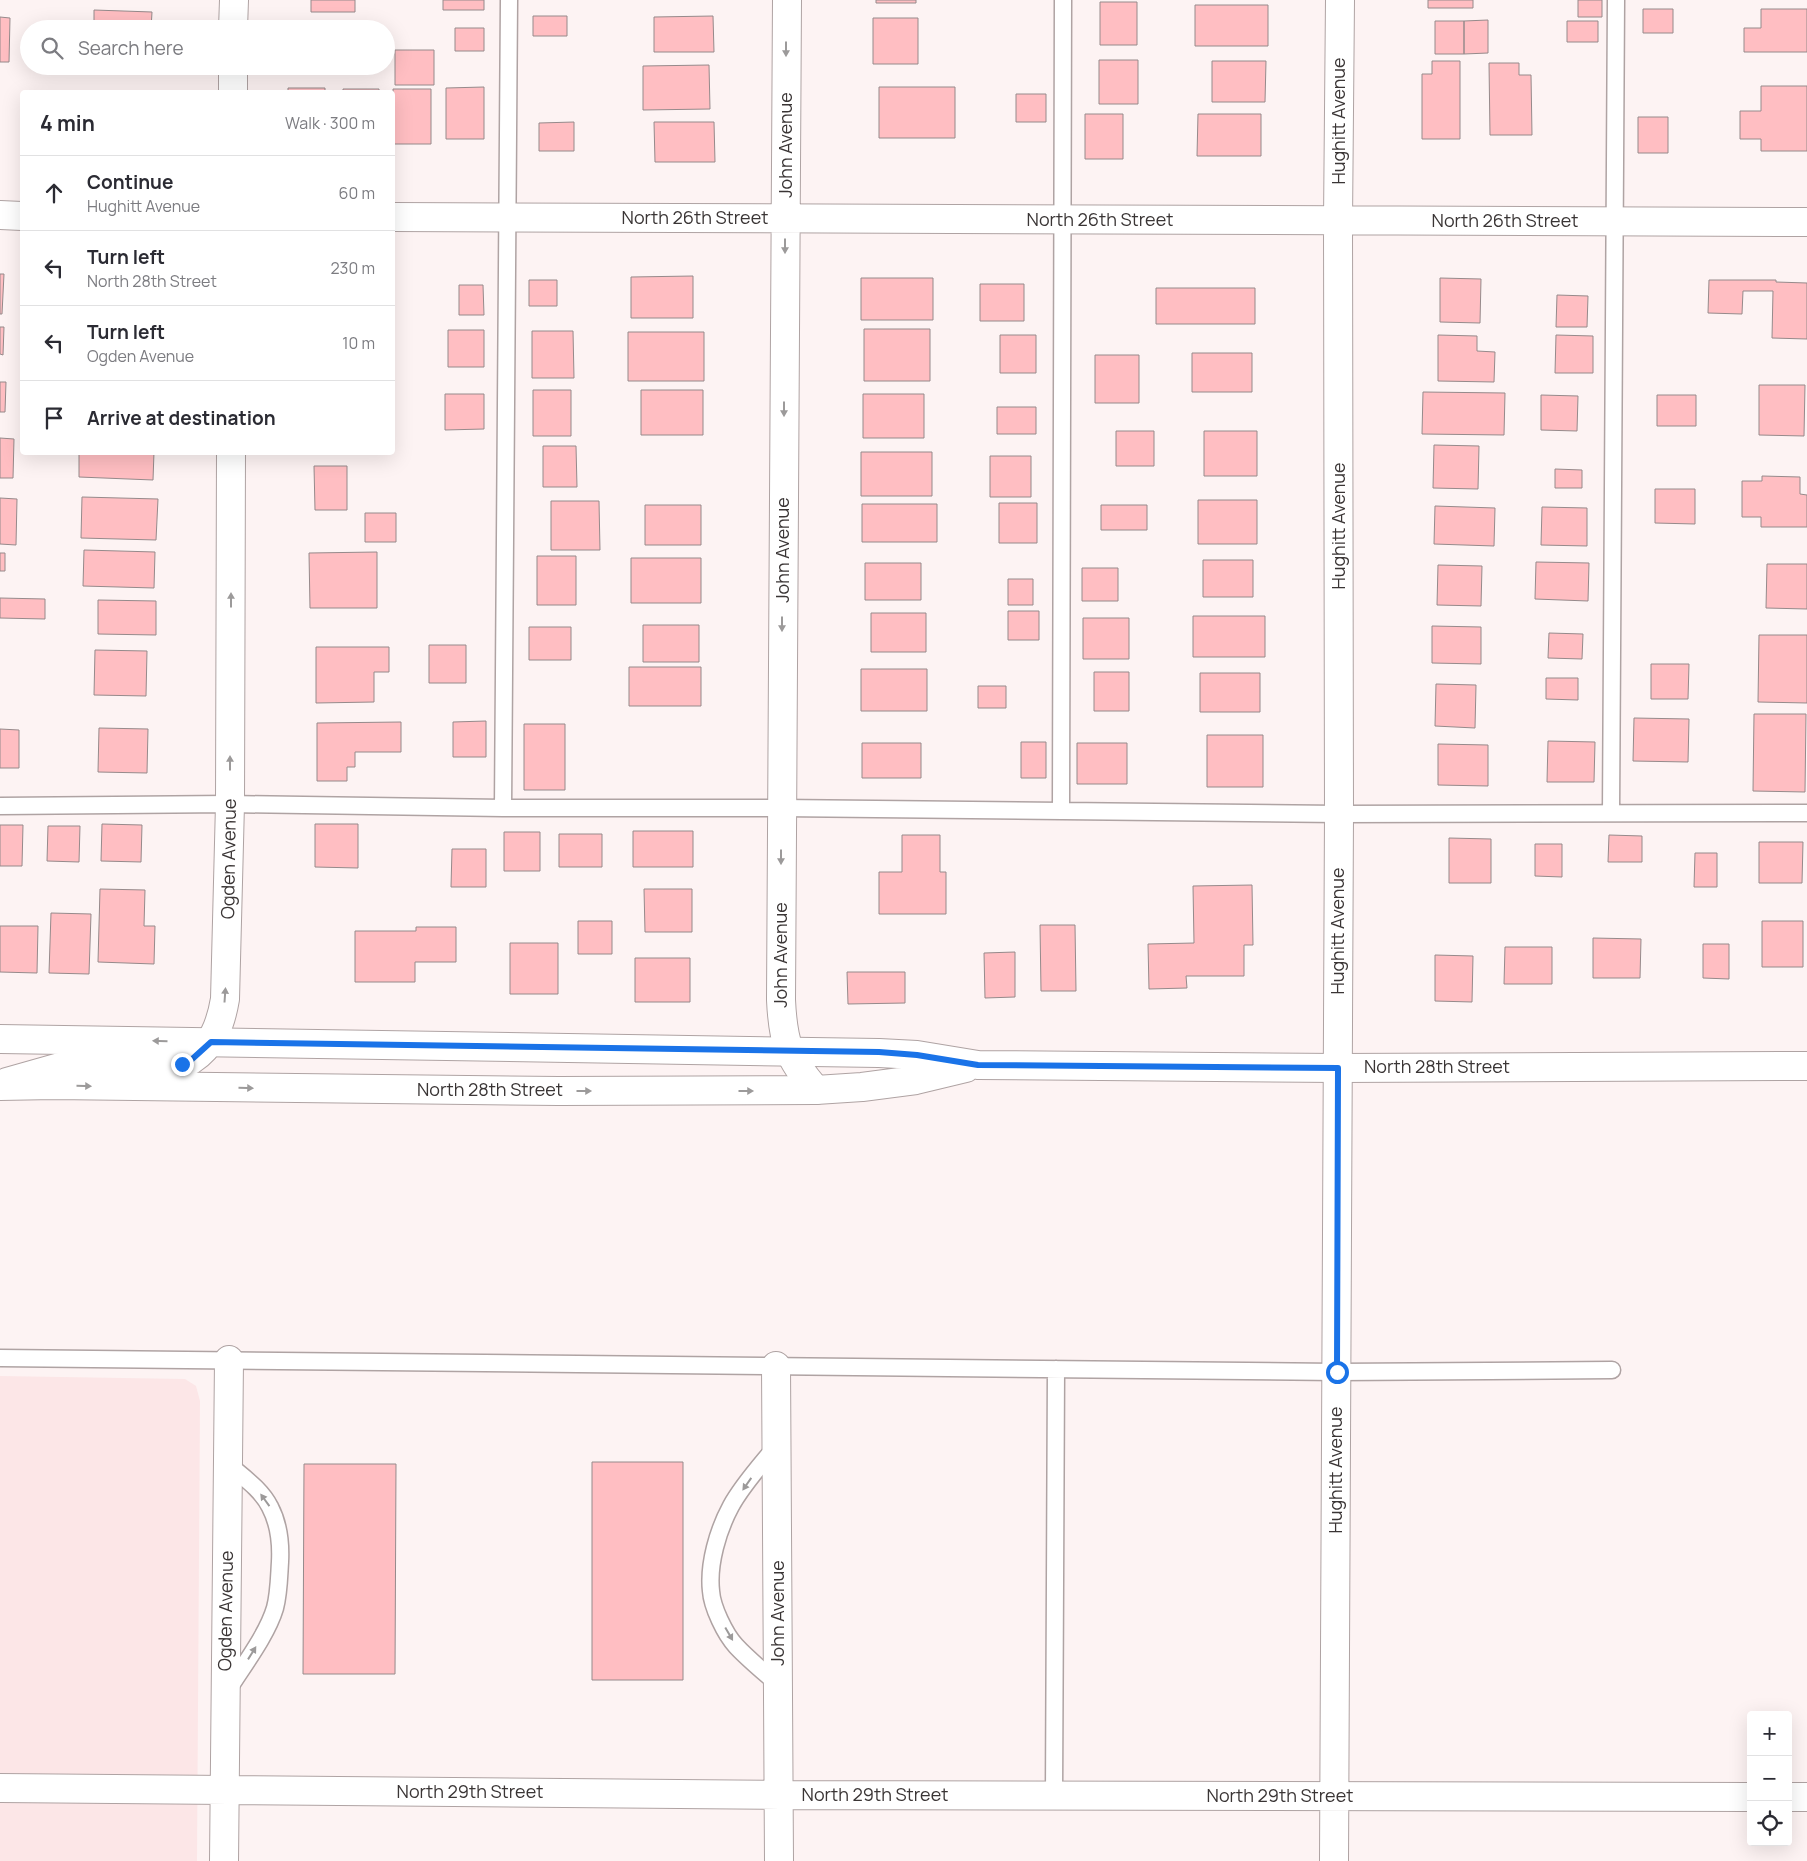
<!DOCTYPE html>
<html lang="en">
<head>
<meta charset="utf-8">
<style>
  body { margin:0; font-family:Manrope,sans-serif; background:#f7f7f7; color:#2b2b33 }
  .controls { position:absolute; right:15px; bottom:15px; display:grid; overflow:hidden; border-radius:5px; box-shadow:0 5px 20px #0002 }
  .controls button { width:45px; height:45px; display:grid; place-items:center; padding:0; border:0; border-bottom:1px solid #e1e1e2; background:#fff; color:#2b2b33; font:25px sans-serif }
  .stop { position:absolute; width:15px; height:15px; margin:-11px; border:4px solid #1a73e8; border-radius:50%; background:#fff }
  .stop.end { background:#1a73e8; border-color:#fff; box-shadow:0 1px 5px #0008 }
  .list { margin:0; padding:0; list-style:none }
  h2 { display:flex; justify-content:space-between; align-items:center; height:65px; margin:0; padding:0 20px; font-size:21px }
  h2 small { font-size:16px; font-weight:400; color:#7c7c81 }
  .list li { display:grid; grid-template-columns:32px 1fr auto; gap:15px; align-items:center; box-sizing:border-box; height:75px; padding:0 20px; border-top:1px solid #e1e1e2 }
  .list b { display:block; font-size:19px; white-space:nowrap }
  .list p { margin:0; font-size:16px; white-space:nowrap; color:#7c7c81 }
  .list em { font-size:16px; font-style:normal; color:#7c7c81 }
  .icon { flex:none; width:28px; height:28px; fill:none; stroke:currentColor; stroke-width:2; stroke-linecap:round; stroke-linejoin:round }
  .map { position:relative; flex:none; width:1807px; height:1861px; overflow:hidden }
  .search { position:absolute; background:#fff; box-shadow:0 5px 20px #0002; left:20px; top:20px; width:375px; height:55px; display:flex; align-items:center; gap:12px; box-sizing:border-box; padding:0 18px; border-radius:28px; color:#7c7c81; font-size:19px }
  .panel { position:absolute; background:#fff; box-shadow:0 5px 20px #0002; left:20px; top:90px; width:375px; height:365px; border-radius:5px }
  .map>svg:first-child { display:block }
</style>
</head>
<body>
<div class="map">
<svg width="1807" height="1861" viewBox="0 0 1807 1861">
  <rect width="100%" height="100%" fill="#fdf3f3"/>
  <!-- built -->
  <path fill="#fce6e7" d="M 0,1376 L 185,1379 L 196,1386 L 200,1401 L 197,1861 L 0,1861 Z"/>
  <!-- building -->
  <path fill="#ffbec2" stroke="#968a8b" d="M 311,0 L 355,0 L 355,12 L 311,12 Z
    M 443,0 L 484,0 L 484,10 L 443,10 Z
    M 876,0 L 916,0 L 916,3 L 876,3 Z
    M 1428,0 L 1473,0 L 1473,8 L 1428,8 Z
    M 1578,0 L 1602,0 L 1602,17 L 1578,17 Z
    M 1100,2 L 1137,2 L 1137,45 L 1100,45 Z
    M 1195,5 L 1268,5 L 1268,46 L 1195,46 Z
    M 1643,9 L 1673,9 L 1673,33 L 1643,33 Z
    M 1761,9 L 1807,9 L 1807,52 L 1744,52 L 1744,28 L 1761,28 Z
    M 94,10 L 152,12 L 151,29 L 94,29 Z
    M 533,16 L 567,16 L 567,36 L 533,36 Z
    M 713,16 L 714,52 L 654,52 L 654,17 Z
    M 0,17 L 10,18 L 9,62 L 0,62 Z
    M 873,18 L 918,18 L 918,64 L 873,64 Z
    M 1488,20 L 1488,53 L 1464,54 L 1464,21 Z
    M 1435,21 L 1464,21 L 1464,54 L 1435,54 Z
    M 1567,21 L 1598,21 L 1598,42 L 1567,42 Z
    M 455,28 L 484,28 L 484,51 L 455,51 Z
    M 395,50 L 434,50 L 434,85 L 395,85 Z
    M 1099,60 L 1138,60 L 1138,104 L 1099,104 Z
    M 1212,61 L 1266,61 L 1265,102 L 1212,102 Z
    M 1432,61 L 1460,61 L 1460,139 L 1422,139 L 1422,74 L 1432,74 Z
    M 1489,63 L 1519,63 L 1519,75 L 1531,75 L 1532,135 L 1490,135 Z
    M 709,65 L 710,109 L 643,110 L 643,66 Z
    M 1761,86 L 1807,86 L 1807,151 L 1761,151 L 1761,139 L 1740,139 L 1740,111 L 1761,111 Z
    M 484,87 L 484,139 L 446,139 L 446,88 Z
    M 879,87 L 955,87 L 955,138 L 879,138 Z
    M 288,88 L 325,88 L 325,92 L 288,92 Z
    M 343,89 L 379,89 L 379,92 L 343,92 Z
    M 393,89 L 431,89 L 431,144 L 394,144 Z
    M 1016,94 L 1046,94 L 1046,122 L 1016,122 Z
    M 1085,114 L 1123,114 L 1123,159 L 1085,159 Z
    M 1198,114 L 1261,114 L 1261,156 L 1197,156 Z
    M 1638,117 L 1668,117 L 1668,153 L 1638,153 Z
    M 574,122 L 574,151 L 539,151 L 539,123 Z
    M 654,122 L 714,122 L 715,162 L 655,162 Z
    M 0,274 L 4,274 L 2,314 L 0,314 Z
    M 693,276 L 693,318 L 631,318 L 631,277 Z
    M 861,278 L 933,278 L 933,320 L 861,320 Z
    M 1440,278 L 1481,279 L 1480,323 L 1440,322 Z
    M 529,280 L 557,280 L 557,306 L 529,306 Z
    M 1709,280 L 1776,280 L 1776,282 L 1807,283 L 1807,339 L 1772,338 L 1773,291 L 1743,291 L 1742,314 L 1708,313 Z
    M 980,284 L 1024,284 L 1024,321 L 980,321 Z
    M 459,285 L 483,285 L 484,315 L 459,315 Z
    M 1156,288 L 1255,288 L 1255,324 L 1156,324 Z
    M 1557,295 L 1588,296 L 1587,327 L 1556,327 Z
    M 0,327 L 4,327 L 3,355 L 0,354 Z
    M 864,329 L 930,329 L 930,381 L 864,381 Z
    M 448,330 L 484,330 L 484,367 L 448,367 Z
    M 532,331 L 573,331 L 574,378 L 532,378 Z
    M 628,332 L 704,332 L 704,381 L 628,381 Z
    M 1000,335 L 1036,335 L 1036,373 L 1000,373 Z
    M 1438,335 L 1477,336 L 1477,351 L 1495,352 L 1494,382 L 1438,381 Z
    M 1556,335 L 1593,336 L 1593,373 L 1555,373 Z
    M 1192,353 L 1252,353 L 1252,392 L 1192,392 Z
    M 1095,355 L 1139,355 L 1139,403 L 1095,403 Z
    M 0,382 L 6,382 L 5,412 L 0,412 Z
    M 1759,385 L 1805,385 L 1804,436 L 1759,435 Z
    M 533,390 L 571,390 L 571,436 L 533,436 Z
    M 641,390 L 703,390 L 703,435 L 641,435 Z
    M 1423,392 L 1505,393 L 1504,435 L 1422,434 Z
    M 445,394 L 484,394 L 484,429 L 445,430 Z
    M 863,394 L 924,394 L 924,438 L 863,438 Z
    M 1541,395 L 1578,396 L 1577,431 L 1541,430 Z
    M 1657,395 L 1696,395 L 1696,426 L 1657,426 Z
    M 997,407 L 1036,407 L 1036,434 L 997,434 Z
    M 1116,431 L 1154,431 L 1154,466 L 1116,466 Z
    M 1204,431 L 1257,431 L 1257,476 L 1204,476 Z
    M 0,438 L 14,439 L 13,478 L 0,478 Z
    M 1434,445 L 1479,446 L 1478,489 L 1433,488 Z
    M 543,446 L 576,446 L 577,487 L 543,487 Z
    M 79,452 L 154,452 L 153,480 L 79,477 Z
    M 861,452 L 932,452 L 932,496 L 861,496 Z
    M 990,456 L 1031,456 L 1031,497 L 990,497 Z
    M 314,466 L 347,466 L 347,510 L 315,510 Z
    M 1555,469 L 1582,470 L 1582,488 L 1555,488 Z
    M 1762,476 L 1800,477 L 1800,494 L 1807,495 L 1807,527 L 1761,527 L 1761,517 L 1742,517 L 1742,481 L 1762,481 Z
    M 1655,489 L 1695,489 L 1695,524 L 1655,523 Z
    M 82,497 L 158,499 L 156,540 L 81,538 Z
    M 0,498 L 17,499 L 16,545 L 0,544 Z
    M 1198,500 L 1257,500 L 1257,544 L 1198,544 Z
    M 551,501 L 599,501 L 600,550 L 551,550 Z
    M 999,503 L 1037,503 L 1037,543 L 999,543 Z
    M 862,504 L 937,504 L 937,542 L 862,542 Z
    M 645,505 L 701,505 L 701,545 L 645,545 Z
    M 1101,505 L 1147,505 L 1147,530 L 1101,530 Z
    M 1435,506 L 1495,508 L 1494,546 L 1434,544 Z
    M 1542,507 L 1587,508 L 1587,546 L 1541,545 Z
    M 365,513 L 396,513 L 396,542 L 365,542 Z
    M 84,550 L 155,552 L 154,588 L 83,586 Z
    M 377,552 L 377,608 L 310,608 L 309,553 Z
    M 0,553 L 5,553 L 5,571 L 0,571 Z
    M 537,556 L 576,556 L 576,605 L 537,605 Z
    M 631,558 L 701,558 L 701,603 L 631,603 Z
    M 1203,560 L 1253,560 L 1253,597 L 1203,597 Z
    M 1536,562 L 1589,563 L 1588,601 L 1535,599 Z
    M 865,563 L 921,563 L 921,600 L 865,600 Z
    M 1767,564 L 1807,564 L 1807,609 L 1766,608 Z
    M 1438,565 L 1482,566 L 1481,606 L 1437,605 Z
    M 1082,568 L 1118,568 L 1118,601 L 1082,601 Z
    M 1008,579 L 1033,579 L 1033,605 L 1008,605 Z
    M 0,598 L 45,599 L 45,619 L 0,618 Z
    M 98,600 L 156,601 L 156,635 L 98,634 Z
    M 1008,611 L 1039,611 L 1039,640 L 1008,640 Z
    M 871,613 L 926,613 L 926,652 L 871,652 Z
    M 1193,616 L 1265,616 L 1265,657 L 1193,657 Z
    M 1083,618 L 1129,618 L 1129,659 L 1083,659 Z
    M 643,625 L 699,625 L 699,662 L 643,662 Z
    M 1432,626 L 1481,627 L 1481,664 L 1432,663 Z
    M 529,627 L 571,627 L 571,660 L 529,660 Z
    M 1549,633 L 1583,634 L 1582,659 L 1548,658 Z
    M 1759,635 L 1807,635 L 1807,703 L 1758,702 Z
    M 429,645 L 466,645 L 466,683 L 429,683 Z
    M 316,647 L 389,647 L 389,672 L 374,672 L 374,702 L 316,703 Z
    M 95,650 L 147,651 L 146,696 L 94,695 Z
    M 1651,664 L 1689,664 L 1688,699 L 1651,699 Z
    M 629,667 L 701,667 L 701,706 L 629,706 Z
    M 861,669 L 927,669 L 927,711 L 861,711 Z
    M 1094,672 L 1129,672 L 1129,711 L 1094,711 Z
    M 1200,673 L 1260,673 L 1260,712 L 1200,712 Z
    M 1546,678 L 1578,678 L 1578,700 L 1546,699 Z
    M 1436,684 L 1476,685 L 1475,728 L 1435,726 Z
    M 978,686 L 1006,686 L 1006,708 L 978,708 Z
    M 1754,714 L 1806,714 L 1805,792 L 1753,791 Z
    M 1634,718 L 1689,719 L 1688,762 L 1633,761 Z
    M 486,721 L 486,757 L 453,757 L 453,722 Z
    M 401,722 L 401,752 L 355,752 L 355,767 L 347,767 L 347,781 L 317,781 L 317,723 Z
    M 524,724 L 565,724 L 565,790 L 524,790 Z
    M 99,728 L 148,729 L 147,773 L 98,772 Z
    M 0,729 L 19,730 L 19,768 L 0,768 Z
    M 1207,735 L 1263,735 L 1263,787 L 1207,787 Z
    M 1548,741 L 1595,742 L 1594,782 L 1547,782 Z
    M 1021,742 L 1046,742 L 1046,778 L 1021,778 Z
    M 862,743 L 921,743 L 921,778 L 862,778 Z
    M 1077,743 L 1127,743 L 1127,784 L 1077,784 Z
    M 1438,744 L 1488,745 L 1488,786 L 1438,785 Z
    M 102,824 L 142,825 L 141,862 L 101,861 Z
    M 315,824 L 358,824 L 358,868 L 315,867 Z
    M 0,825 L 23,825 L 22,866 L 0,866 Z
    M 48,826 L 80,826 L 79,862 L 47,861 Z
    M 633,831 L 693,831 L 693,867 L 633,867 Z
    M 504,832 L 540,832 L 540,871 L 504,871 Z
    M 559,834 L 602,834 L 602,867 L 559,867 Z
    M 902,835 L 940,835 L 940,872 L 946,872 L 946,914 L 879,914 L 879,872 L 902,872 Z
    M 1609,835 L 1642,836 L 1642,862 L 1608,862 Z
    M 1449,838 L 1491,839 L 1491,883 L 1449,883 Z
    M 1759,842 L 1803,842 L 1802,883 L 1759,883 Z
    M 1535,844 L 1562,844 L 1562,877 L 1535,876 Z
    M 452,849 L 486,849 L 486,887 L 451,887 Z
    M 1695,853 L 1717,853 L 1717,887 L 1694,887 Z
    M 1252,885 L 1253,945 L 1244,945 L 1244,976 L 1186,976 L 1187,988 L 1149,989 L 1148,944 L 1194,943 L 1193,886 Z
    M 100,889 L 145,890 L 144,926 L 155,926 L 154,964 L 98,962 Z
    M 644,889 L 692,889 L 692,932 L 645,932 Z
    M 51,913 L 91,914 L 89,974 L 49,973 Z
    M 578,921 L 612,921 L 612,954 L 578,954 Z
    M 1762,921 L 1803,921 L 1803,967 L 1762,967 Z
    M 1040,925 L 1075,925 L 1076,991 L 1041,991 Z
    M 0,926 L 38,926 L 37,973 L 0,972 Z
    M 416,927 L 456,927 L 456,962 L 415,962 L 415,982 L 355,982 L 355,931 L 416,931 Z
    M 1593,938 L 1641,939 L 1640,978 L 1593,978 Z
    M 510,943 L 558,943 L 558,994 L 510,994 Z
    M 1703,944 L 1729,944 L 1729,979 L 1703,978 Z
    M 1505,947 L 1552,947 L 1552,984 L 1504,984 Z
    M 1015,952 L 1015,997 L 985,998 L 984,953 Z
    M 1435,955 L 1473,956 L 1472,1002 L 1435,1001 Z
    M 635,958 L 690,958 L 690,1002 L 635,1002 Z
    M 847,972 L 905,972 L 905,1003 L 848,1004 Z
    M 592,1462 L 683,1462 L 683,1680 L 592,1680 Z
    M 304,1464 L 396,1464 L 395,1674 L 303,1674 Z"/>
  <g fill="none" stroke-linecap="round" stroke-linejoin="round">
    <!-- lane casing -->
    <g stroke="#afa3a3" stroke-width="19">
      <path id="lane" d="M 0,806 L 230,804 L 503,808 L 781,808 L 1339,814 L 1807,813
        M 503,808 L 509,0
        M 1061,811 L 1063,0
        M 1611,813 L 1616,0
        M 0,1358 L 1337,1372 L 1612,1370
        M 777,1445 C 761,1465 743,1484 731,1506 C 718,1530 708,1564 711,1591 C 712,1607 725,1634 736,1646 C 749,1660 764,1672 779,1685
        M 228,1464 C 243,1477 261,1489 270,1507 C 279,1524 281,1543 280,1562 C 279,1577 279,1593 275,1608 C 267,1635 243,1666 228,1690
        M 1054,1795 L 1056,1369"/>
    </g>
    <!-- street casing -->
    <g stroke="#afa3a3" stroke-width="30">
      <path id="street" d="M 787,0 L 781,1000 C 783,1042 788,1058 816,1090
        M 233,29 L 234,0
        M 233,92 L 233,66
        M 0,215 L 22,216
        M 392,217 L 1807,222
        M 7,1082 L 60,1067 L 77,1066 L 169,1067 C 176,1065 185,1064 191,1060 C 213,1046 221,1023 225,999 L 230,804 L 231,452
        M 776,1366 L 779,1861
        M 0,1788 L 780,1795 L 1751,1797
        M 1788,1797 L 1807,1797
        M 224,1861 L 229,1360
        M 1334,1861 L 1339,814 L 1338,221 L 1340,0"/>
    </g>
    <!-- secondary casing -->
    <g stroke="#afa3a3" stroke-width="30">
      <path id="secondary" d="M 0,1039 L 879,1053 L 917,1055 L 978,1065 L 1338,1068 L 1807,1066
        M 0,1086 L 54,1085 L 559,1091 L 816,1090 L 862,1087 L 916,1080 L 966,1068"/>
    </g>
    <!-- lane -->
    <use href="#lane" stroke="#fff" stroke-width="16"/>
    <!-- street -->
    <use href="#street" stroke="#fff" stroke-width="28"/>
    <!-- secondary -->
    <use href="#secondary" stroke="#fff" stroke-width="28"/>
  </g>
  <!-- one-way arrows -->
  <defs><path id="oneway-solid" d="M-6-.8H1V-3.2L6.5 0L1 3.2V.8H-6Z" transform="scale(1.25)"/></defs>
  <g fill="#9c9a9a">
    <use href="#oneway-solid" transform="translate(786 49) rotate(90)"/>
    <use href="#oneway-solid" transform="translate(785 246) rotate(90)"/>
    <use href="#oneway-solid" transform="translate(784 409) rotate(90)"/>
    <use href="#oneway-solid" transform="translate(231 600) rotate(-90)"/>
    <use href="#oneway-solid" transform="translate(782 624) rotate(90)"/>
    <use href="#oneway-solid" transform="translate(230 763) rotate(-90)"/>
    <use href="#oneway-solid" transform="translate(781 857) rotate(90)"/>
    <use href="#oneway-solid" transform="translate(225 995) rotate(-86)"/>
    <use href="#oneway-solid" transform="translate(160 1041) rotate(-179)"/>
    <use href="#oneway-solid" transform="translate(84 1086) rotate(1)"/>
    <use href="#oneway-solid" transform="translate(246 1088) rotate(1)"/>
    <use href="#oneway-solid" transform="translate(584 1091)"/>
    <use href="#oneway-solid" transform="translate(746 1091)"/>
    <use href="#oneway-solid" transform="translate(747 1484) rotate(125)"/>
    <use href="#oneway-solid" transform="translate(265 1500) rotate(-126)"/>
    <use href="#oneway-solid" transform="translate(729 1634) rotate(60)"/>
    <use href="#oneway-solid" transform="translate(252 1653) rotate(-58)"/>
  </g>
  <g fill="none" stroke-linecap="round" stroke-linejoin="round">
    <!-- route -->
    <path stroke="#1a73e8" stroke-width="6" d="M 182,1064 L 190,1061 L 211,1042 L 879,1052 L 917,1055 L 978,1065 L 1338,1068 L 1337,1372"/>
  </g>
  <g text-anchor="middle" stroke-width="4" stroke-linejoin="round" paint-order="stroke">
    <!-- street labels -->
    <g font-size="18" fill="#3a3535" stroke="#fff">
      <text transform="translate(1339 121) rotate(-90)" y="6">Hughitt Avenue</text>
      <text transform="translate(786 145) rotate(-90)" y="6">John Avenue</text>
      <text x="695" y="224">North 26th Street</text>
      <text x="1100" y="226">North 26th Street</text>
      <text x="1505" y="227">North 26th Street</text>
      <text transform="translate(1339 526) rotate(-90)" y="6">Hughitt Avenue</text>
      <text transform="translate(783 550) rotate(-90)" y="6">John Avenue</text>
      <text transform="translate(229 859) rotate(-89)" y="6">Ogden Avenue</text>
      <text transform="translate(1338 931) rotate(-90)" y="6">Hughitt Avenue</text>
      <text transform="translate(781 955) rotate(-90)" y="6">John Avenue</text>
      <text x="1437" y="1073">North 28th Street</text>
      <text x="490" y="1096">North 28th Street</text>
      <text transform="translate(1336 1470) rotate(-90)" y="6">Hughitt Avenue</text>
      <text transform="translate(226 1611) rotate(-89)" y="6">Ogden Avenue</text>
      <text transform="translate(778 1613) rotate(-90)" y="6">John Avenue</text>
      <text x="470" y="1798">North 29th Street</text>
      <text x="875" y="1801">North 29th Street</text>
      <text x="1280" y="1802">North 29th Street</text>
    </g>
  </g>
</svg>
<div class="controls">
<button>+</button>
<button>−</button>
<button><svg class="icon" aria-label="locate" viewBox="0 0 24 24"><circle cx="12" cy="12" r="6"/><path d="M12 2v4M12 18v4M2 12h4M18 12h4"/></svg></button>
</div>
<div class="stop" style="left:1337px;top:1372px"></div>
<div class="stop end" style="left:182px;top:1064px"></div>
<div class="search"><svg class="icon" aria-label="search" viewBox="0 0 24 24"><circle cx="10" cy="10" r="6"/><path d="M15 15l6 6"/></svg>Search here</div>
<section class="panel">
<h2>4 min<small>Walk · 300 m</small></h2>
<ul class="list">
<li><svg class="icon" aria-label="ahead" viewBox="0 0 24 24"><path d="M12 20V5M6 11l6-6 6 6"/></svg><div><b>Continue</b><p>Hughitt Avenue</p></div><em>60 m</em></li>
<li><svg class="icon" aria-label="left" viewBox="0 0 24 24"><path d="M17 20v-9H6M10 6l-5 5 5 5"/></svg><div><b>Turn left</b><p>North 28th Street</p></div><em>230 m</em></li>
<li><svg class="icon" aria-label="left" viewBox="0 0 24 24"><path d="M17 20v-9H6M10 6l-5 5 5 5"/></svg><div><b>Turn left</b><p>Ogden Avenue</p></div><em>10 m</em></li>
<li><svg class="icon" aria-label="arrive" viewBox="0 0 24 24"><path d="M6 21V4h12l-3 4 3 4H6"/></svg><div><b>Arrive at destination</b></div></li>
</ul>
</section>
</div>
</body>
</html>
